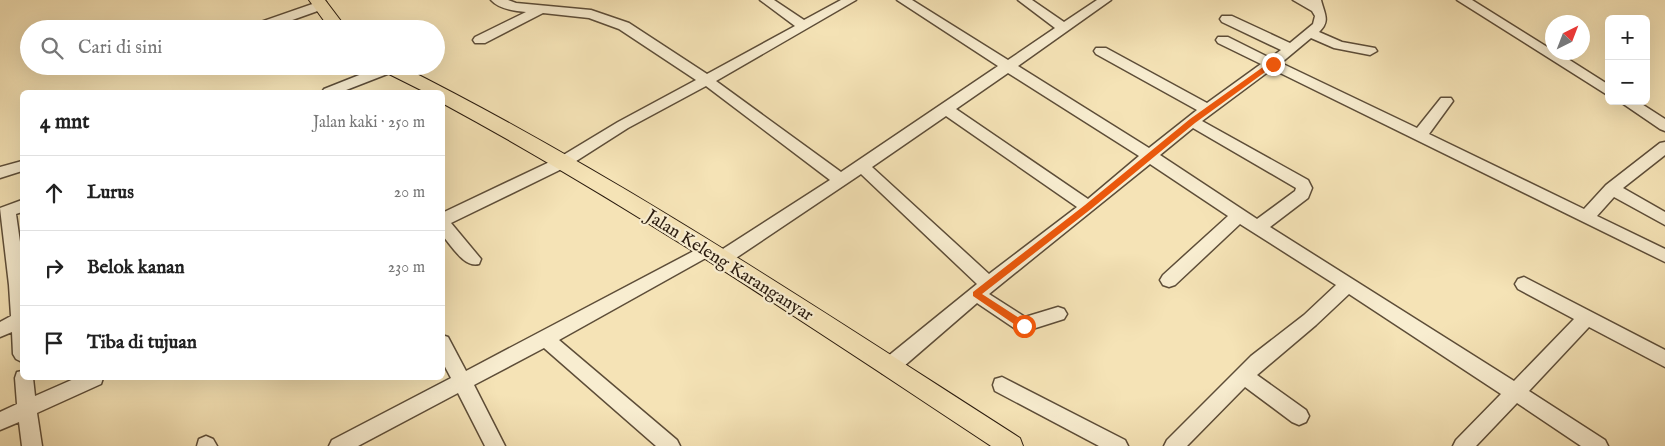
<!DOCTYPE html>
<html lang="id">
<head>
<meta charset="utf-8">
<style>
  body { margin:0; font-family:"IM FELL English",serif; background:#f2f2f2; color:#222 }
  .controls { position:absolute; right:15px; top:15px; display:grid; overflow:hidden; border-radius:8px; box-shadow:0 5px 20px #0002 }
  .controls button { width:45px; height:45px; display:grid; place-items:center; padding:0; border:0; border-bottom:1px solid #e0e0e0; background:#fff; color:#222; font:25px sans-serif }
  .compass { position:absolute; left:1545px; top:15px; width:45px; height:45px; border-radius:50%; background:#fff; box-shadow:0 5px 20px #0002; rotate:42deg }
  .stop { position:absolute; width:15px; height:15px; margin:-11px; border:4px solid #ea580c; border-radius:50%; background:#fff }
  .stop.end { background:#ea580c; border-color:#fff; box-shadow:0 1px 5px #0008 }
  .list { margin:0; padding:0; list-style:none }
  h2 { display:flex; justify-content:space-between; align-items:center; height:65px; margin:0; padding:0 20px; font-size:21px }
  h2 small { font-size:16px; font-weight:400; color:#767676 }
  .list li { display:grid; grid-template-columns:32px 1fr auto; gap:15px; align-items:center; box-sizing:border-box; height:75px; padding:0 20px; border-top:1px solid #e0e0e0 }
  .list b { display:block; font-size:19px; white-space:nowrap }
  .list em { font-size:16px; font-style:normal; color:#767676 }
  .icon { flex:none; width:28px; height:28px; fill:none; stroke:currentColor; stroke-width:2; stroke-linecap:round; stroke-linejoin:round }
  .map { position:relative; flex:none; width:1665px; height:446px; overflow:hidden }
  .search { position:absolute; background:#fff; box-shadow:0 5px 20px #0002; left:20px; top:20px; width:425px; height:55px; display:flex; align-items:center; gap:12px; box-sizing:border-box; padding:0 18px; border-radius:28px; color:#767676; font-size:19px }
  .panel { position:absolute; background:#fff; box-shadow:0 5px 20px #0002; left:20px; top:90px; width:425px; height:290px; border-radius:8px }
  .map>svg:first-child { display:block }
</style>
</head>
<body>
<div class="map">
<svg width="1665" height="446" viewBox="0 0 1665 446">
  <rect width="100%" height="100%" fill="#f5e3b6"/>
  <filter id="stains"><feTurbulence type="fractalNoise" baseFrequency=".004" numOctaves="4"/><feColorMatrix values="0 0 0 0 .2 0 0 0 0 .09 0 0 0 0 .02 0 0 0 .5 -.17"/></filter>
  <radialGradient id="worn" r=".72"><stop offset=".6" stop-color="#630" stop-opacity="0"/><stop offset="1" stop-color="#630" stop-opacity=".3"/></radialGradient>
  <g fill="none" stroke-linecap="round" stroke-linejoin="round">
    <!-- minor casing -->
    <g stroke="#5d4d38" stroke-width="3">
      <path id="minor" d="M 491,0 L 508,0 L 516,3 L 591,10 L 629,23 L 707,74 L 795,26 L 760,0 L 774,0 L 804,20 L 841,0 L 856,0 L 716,81 L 841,172 L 998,66 L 897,0 L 912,0 L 1008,60 L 1055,28 L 1018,0 L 1032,0 L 1064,22 L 1097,0 L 1111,0 L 1018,66 L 1149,148 L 1197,110 L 1096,54 L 1094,51 L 1096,48 L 1106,48 L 1207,103 L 1261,64 L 1218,43 L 1216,40 L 1218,37 L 1228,37 L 1270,58 L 1281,50 L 1222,22 L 1220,19 L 1222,16 L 1232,16 L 1290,43 L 1313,24 L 1315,16 L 1312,11 L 1293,0 L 1321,0 C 1324,13 1331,21 1319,32 L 1342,42 L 1375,48 L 1377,51 L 1370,55 L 1334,48 L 1311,38 L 1281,63 L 1417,128 L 1441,98 L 1451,98 L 1453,101 L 1429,134 L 1584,209 L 1606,185 L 1660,143 L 1665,142 L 1665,155 L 1623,188 L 1665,212 L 1665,225 L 1614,197 L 1597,216 L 1665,249 L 1665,262 L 1272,69 L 1202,121 L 1308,180 L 1312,188 L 1308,198 L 1270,227 L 1514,381 L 1574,319 L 1518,289 L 1515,284 L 1518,279 L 1524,277 L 1665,350 L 1665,367 L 1589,327 L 1529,391 L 1605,440 L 1608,446 L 1581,446 L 1517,403 L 1476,446 L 1453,446 L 1456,440 L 1501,394 L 1349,294 L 1316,325 L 1257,375 L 1306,410 L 1309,416 L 1306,422 L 1299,425 L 1292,422 L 1245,387 L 1187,446 L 1164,446 L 1167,440 L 1251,356 L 1304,315 L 1336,285 L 1240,224 L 1175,285 L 1169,287 L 1163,285 L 1160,280 L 1163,275 L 1228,216 L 1150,164 L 989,294 L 1025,317 L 1058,307 L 1064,309 L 1067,314 L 1064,319 L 1023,332 L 1017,330 L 977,303 L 896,373 L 889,375 L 882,373 L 880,367 L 882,361 L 977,284 L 861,174 L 727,264 L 721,265 L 715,264 L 713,259 L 715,254 L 830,180 L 706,86 L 628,128 L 570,165 L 451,223 L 481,259 L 479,264 C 464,268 452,246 442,235 L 442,213 L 560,157 L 618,122 L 696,80 L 619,29 L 589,18 L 543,13 L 485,43 L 475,43 L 473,40 L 475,37 L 526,12 C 514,11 499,9 491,0 ZM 1008,73 L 1139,156 L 1088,199 L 956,109 ZM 946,116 L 1077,207 L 989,274 L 872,167 ZM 1193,128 L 1296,188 L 1295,191 L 1257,219 L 1160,155 Z
        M 1457,0 L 1472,0 L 1552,50 L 1552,52 L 1557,52 L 1609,85 L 1609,96 Z
        M 321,1 L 326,2 L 327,5 L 326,8 L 267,29 L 248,29 L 249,26 Z
        M 382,66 L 396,66 L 397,68 L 395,71 L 341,92 L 322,92 L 324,89 Z
        M 1619,101 L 1637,101 L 1665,119 L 1665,131 L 1660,129 Z
        M 22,161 L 22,171 L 0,178 L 0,167 Z
        M 22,200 L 22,212 L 16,214 L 22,256 L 22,362 L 16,359 L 13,354 L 12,332 L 0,337 L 0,322 L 11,316 L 9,285 L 0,208 Z
        M 707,244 L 713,246 L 715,250 L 713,254 L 559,340 L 677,440 L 680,446 L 656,446 L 544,348 L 474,385 L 505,446 L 485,446 L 458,393 L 358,446 L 329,446 L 332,440 L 451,378 L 442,361 L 442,335 L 448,337 L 466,371 Z
        M 22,371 L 22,378 L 33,378 L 35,396 L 76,378 L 103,378 L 101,384 L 37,413 L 42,446 L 22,446 L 19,422 L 0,430 L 0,412 L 17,404 L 15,378 L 17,372 Z
        M 1002,377 L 1125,440 L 1128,446 L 1099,446 L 995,391 L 993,385 L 995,379 Z
        M 206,436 L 213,439 L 217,446 L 197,446 L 199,439 Z"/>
    </g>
    <!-- major casing -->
    <g stroke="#2a1b0e" stroke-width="2">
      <path id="major" d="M 309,0 L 325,0 L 347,29 L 330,29 Z
        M 379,66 L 401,66 C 616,174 817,308 1020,438 L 1023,446 L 991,446 C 811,327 632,206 442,103 L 442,92 L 425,92 L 381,70 Z"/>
    </g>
    <!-- minor -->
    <use href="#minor" fill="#f8edd0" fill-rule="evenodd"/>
    <!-- major -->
    <use href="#major" fill="#f5e3b6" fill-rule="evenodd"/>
  </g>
  <!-- route -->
  <path fill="#ea580c" d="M 1270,62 L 1276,64 L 1195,123 L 1091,209 L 982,294 L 1027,323 L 1027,328 L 1020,328 L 973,296 L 973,292 L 1085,205 L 1190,119 Z"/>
  <g text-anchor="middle" stroke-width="4.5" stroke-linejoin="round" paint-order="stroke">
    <!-- street labels -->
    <g font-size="18" fill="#2a1b0e" stroke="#f8edd0">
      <text transform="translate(730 265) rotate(32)" y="6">Jalan Keleng Karanganyar</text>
    </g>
  </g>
  <rect width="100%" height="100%" filter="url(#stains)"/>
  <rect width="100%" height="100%" fill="url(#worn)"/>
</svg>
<div class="controls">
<button>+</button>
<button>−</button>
</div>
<svg class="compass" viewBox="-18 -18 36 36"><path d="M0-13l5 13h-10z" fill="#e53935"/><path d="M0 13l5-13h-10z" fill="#767676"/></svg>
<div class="stop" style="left:1024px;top:326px"></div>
<div class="stop end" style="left:1273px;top:64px"></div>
<div class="search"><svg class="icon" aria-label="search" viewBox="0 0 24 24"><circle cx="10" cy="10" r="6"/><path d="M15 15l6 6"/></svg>Cari di sini</div>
<section class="panel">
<h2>4 mnt<small>Jalan kaki · 250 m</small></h2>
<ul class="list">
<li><svg class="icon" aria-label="ahead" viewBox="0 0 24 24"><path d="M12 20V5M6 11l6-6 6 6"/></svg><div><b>Lurus</b></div><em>20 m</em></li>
<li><svg class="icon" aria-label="right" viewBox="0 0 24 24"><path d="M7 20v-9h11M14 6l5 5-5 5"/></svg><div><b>Belok kanan</b></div><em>230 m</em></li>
<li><svg class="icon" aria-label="arrive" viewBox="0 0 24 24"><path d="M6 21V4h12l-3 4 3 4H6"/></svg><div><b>Tiba di tujuan</b></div></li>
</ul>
</section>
</div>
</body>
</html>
